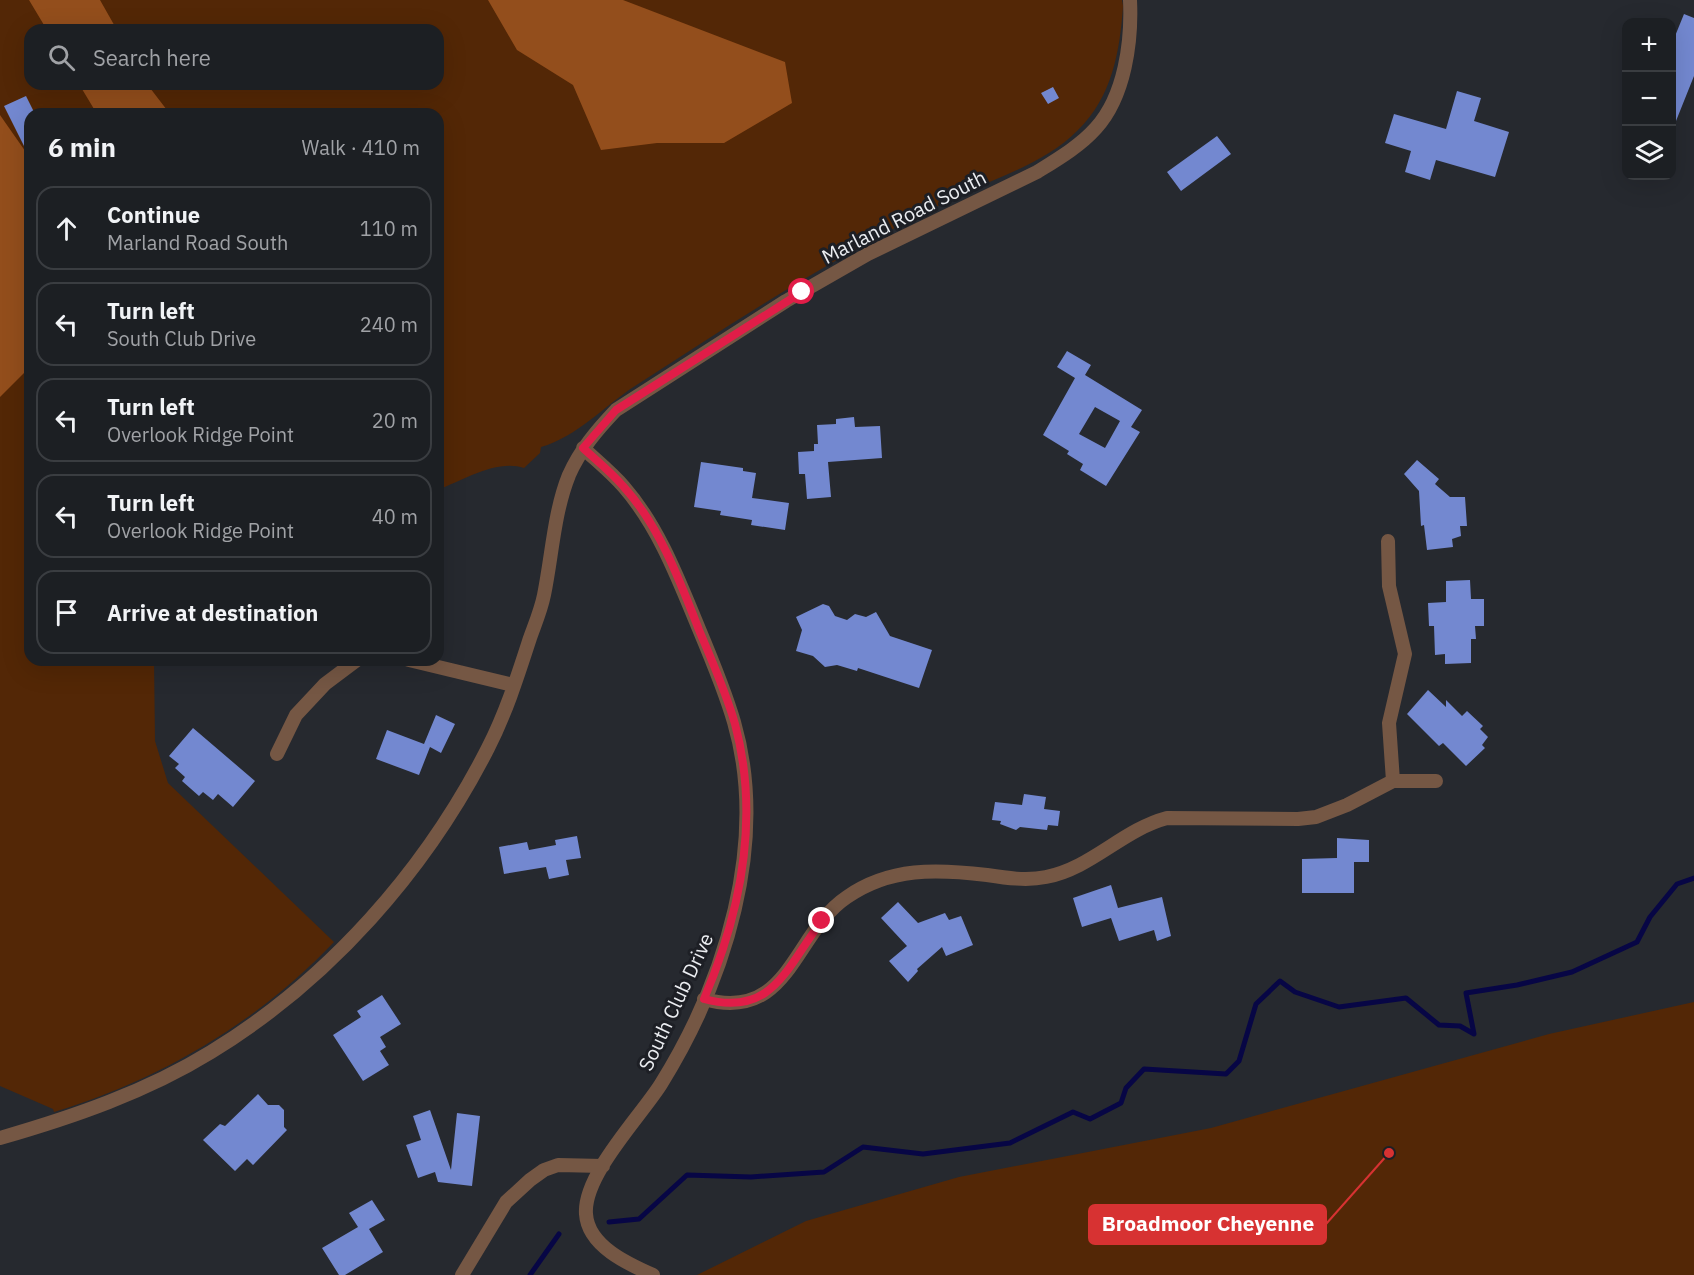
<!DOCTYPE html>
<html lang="en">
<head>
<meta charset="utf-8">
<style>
  body { margin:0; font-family:"IBM Plex Sans",sans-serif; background:#292c30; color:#f1f3f6 }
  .controls { position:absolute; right:18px; top:18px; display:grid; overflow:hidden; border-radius:12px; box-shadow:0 6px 24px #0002 }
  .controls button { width:54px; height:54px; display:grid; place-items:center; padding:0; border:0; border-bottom:2px solid #3a3d41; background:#1c1f23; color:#f1f3f6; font:30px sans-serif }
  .stop { position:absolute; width:18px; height:18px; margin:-14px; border:4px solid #e11d48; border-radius:50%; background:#fff }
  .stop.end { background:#e11d48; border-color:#fff; box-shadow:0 2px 6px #0008 }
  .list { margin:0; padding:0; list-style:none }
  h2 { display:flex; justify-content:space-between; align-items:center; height:78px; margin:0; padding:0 24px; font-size:26px }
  h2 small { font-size:20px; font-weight:400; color:#a0a2a6 }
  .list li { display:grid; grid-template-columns:39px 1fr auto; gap:18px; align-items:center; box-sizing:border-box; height:84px; margin:0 12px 12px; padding:0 12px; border:2px solid #3a3d41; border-radius:18px }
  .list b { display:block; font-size:22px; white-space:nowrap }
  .list p { margin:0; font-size:20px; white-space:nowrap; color:#a0a2a6 }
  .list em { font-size:20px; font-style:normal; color:#a0a2a6 }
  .icon { flex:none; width:33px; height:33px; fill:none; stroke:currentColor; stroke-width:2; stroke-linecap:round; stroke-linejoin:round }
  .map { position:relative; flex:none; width:1694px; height:1275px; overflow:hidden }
  .search { position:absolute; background:#1c1f23; box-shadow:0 6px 24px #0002; left:24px; top:24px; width:420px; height:66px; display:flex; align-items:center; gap:15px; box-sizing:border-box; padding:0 21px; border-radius:18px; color:#a0a2a6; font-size:22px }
  .panel { position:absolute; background:#1c1f23; box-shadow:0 6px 24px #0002; left:24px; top:108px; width:420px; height:558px; border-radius:18px }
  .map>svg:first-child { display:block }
</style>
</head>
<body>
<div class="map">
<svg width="1694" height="1275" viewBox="0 0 1694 1275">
  <rect width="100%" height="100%" fill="#26292f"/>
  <!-- green -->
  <path fill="#532706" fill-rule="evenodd" d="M 0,0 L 1122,0 L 1123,6 C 1120,51 1112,97 1078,130 C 1049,160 1008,173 972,190 C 945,202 917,216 891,230 C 802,277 719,332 635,386 C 604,406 577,437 541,447 L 540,453 L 524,468 C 497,459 463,480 438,490 L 438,114 L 30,114 L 30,660 L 154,660 L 155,741 L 168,783 L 334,942 C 258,1022 160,1080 54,1112 L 53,1109 L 0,1086 ZM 30,30 L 438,30 L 438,84 L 30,84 Z
    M 1694,1002 L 1694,1275 L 697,1275 L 806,1221 L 959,1177 L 1211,1128 L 1549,1034 Z"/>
  <!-- forest -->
  <path fill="#934e1c" d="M 29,0 L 100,0 L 117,30 L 47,30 Z
    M 488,0 L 623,0 L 785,62 L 792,103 L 724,143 L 657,143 L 601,150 L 573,85 L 517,50 Z
    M 79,84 L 147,84 L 170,114 L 97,114 Z
    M 0,115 L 30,158 L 30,367 L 0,397 Z"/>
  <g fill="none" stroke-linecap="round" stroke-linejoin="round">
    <!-- stream -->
    <path stroke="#070645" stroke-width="5" d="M 609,1222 L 639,1219 L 687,1175 L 751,1177 L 824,1172 L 863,1147 L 923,1154 L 1010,1143 L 1073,1112 L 1090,1119 L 1121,1103 L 1126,1088 L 1144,1069 L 1226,1074 L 1239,1061 L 1256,1004 L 1280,981 L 1295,992 L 1339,1007 L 1406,998 L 1439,1025 L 1460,1026 L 1474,1034 L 1466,993 L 1517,985 L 1572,972 L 1637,942 L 1650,917 L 1677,884 L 1694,878
      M 530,1275 L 559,1234"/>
  </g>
  <!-- building -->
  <path fill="#7388d0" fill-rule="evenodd" d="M 1684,14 L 1694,18 L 1694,76 L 1672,131 L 1671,46 Z
    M 1053,87 L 1059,98 L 1048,104 L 1041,93 Z
    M 1457,91 L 1481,98 L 1474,121 L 1509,132 L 1495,177 L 1436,160 L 1430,180 L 1405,172 L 1411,151 L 1385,143 L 1394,114 L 1446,129 Z
    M 26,96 L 35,114 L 30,114 L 30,158 L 4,106 Z
    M 1217,136 L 1231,154 L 1181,191 L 1167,172 Z
    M 1067,351 L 1091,365 L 1085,375 L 1142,410 L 1131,427 L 1140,432 L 1106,486 L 1080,470 L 1083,464 L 1067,454 L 1069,451 L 1043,435 L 1075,378 L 1057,367 ZM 1095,407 L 1120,421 L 1105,448 L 1079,434 Z
    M 854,417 L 855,427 L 880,426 L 882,458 L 828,462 L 831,497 L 807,499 L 805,474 L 799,474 L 798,452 L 814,451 L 814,444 L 818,444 L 817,425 L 836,424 L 836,419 Z
    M 1417,460 L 1439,479 L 1435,484 L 1450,497 L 1465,497 L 1467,526 L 1460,526 L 1461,536 L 1452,539 L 1453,547 L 1427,550 L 1424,525 L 1421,526 L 1419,491 L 1404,474 Z
    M 701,462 L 743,468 L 743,471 L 756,473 L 752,498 L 789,503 L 785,530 L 751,525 L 752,520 L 720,515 L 721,511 L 694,507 Z
    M 1470,580 L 1471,599 L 1484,599 L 1484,626 L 1475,626 L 1476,639 L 1471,639 L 1471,663 L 1445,664 L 1445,654 L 1435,655 L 1434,626 L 1429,626 L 1428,603 L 1446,602 L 1446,581 Z
    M 823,604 L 829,606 L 835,616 L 847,620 L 855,614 L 866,617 L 876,612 L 890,636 L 932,650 L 919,688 L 858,668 L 857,671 L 837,665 L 825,667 L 813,656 L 796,651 L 802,630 L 796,617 Z
    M 1428,690 L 1446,707 L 1446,700 L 1462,716 L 1467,711 L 1483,726 L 1480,729 L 1488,737 L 1482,745 L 1485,748 L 1466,766 L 1443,743 L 1439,746 L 1407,714 Z
    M 436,715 L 455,724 L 441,753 L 430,747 L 419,775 L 376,759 L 387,730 L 424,744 Z
    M 193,728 L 255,781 L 233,807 L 218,794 L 213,800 L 203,792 L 199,796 L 182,781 L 185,777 L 175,768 L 179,764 L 169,756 Z
    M 1024,794 L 1046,797 L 1044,809 L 1060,811 L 1058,826 L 1048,825 L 1047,830 L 1020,827 L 1016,830 L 1000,824 L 1001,821 L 992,820 L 995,802 L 1022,805 Z
    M 577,836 L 581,858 L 566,860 L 569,875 L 549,879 L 546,867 L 504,874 L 499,847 L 527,842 L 529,850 L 556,845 L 555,840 Z
    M 1337,838 L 1369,840 L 1369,862 L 1354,862 L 1354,893 L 1302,893 L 1302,859 L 1337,858 Z
    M 1111,885 L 1118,908 L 1162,897 L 1171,936 L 1157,941 L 1154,930 L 1119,941 L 1111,918 L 1082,927 L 1073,898 Z
    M 898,902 L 918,923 L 945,913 L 949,920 L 961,916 L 973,945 L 946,956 L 942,947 L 917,969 L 918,971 L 908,982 L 889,961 L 907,946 L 881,918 Z
    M 382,995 L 401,1024 L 380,1037 L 386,1047 L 380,1051 L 389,1065 L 363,1081 L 333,1035 L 361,1017 L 357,1011 Z
    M 258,1094 L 268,1105 L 279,1105 L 284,1110 L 284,1127 L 287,1130 L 253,1165 L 247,1159 L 235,1171 L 203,1140 L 220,1124 L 225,1126 Z
    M 430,1110 L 451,1170 L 457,1113 L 480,1116 L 472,1186 L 438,1182 L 435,1172 L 418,1178 L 406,1145 L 421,1140 L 413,1116 Z
    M 372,1200 L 385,1220 L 369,1229 L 383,1252 L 345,1275 L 339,1275 L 322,1248 L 358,1227 L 349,1213 Z"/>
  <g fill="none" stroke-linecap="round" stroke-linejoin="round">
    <!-- street -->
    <path stroke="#755744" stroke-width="14" d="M 583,448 C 597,461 612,473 624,487 C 659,527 679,581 699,629 C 712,660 725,691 734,722 C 769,843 725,981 661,1084 C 641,1116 583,1175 586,1214 C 588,1246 628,1264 653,1275
      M 1388,541 L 1389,586 L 1405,654 L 1389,723 L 1393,781
      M 409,660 L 513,685
      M 277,754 L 296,715 L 325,684 L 357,660
      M 704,999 C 790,1023 793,933 847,897 C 890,867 937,869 987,875 C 1006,878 1027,881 1046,877 C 1092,868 1122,830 1167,818 L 1298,819 L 1316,817 L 1347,805 L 1393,781 L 1436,781
      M 0,1138 C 73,1117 146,1092 211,1052 C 329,980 426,870 488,748 C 506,713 518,675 530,638 C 535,624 541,610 544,595 C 552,556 554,512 569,475 C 580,450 597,430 616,410 L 786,301 L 868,254 L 1037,172 C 1058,159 1080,146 1096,128 C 1125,96 1132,41 1130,0
      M 462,1275 L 506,1202 L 530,1180 L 544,1170 L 558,1165 L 603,1166"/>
  </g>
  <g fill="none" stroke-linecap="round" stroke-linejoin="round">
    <!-- route -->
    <path stroke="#e11d48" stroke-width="8" d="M 802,292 L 616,410 L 583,448 C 596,460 611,472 623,486 C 659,525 680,581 699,630 C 712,661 726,692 735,724 C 760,817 741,912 704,999 C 774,1018 787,965 822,921"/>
  </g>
  <g text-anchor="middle" stroke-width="6" stroke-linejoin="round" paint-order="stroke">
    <!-- street labels -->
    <g font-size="20" fill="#ebedf1" stroke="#1d1f25">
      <text transform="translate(904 217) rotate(-27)" y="7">Marland Road South</text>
      <text transform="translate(676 1002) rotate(-65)" y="7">South Club Drive</text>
    </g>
  </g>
  <!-- callouts -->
  <path fill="none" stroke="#d73232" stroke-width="2" d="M1389 1153L1326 1224"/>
  <circle fill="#d73232" stroke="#1d1f25" stroke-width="2" cx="1389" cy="1153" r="6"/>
  <rect fill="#d73232" stroke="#d73232" stroke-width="2" x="1089" y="1205" width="237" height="39" rx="6"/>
  <g font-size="21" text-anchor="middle" font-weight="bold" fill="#fff">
    <text x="1208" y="1231">Broadmoor Cheyenne</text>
  </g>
</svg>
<div class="controls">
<button>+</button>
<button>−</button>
<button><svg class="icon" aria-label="layers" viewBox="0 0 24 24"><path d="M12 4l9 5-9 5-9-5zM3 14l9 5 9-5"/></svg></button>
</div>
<div class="stop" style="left:802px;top:292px"></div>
<div class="stop end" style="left:822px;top:921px"></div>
<div class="search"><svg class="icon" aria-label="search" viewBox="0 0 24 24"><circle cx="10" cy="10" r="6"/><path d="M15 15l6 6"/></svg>Search here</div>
<section class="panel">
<h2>6 min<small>Walk · 410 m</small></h2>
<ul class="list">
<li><svg class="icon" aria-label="ahead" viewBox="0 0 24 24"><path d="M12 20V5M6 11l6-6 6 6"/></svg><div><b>Continue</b><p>Marland Road South</p></div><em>110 m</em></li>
<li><svg class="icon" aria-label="left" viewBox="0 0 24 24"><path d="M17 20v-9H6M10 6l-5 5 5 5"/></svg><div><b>Turn left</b><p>South Club Drive</p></div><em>240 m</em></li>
<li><svg class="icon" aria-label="left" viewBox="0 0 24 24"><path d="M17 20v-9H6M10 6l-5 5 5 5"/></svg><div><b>Turn left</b><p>Overlook Ridge Point</p></div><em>20 m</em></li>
<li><svg class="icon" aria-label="left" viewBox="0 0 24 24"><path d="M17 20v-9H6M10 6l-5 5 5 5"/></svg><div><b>Turn left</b><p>Overlook Ridge Point</p></div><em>40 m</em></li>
<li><svg class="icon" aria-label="arrive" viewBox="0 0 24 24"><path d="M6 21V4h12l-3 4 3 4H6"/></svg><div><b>Arrive at destination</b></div></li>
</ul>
</section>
</div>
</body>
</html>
